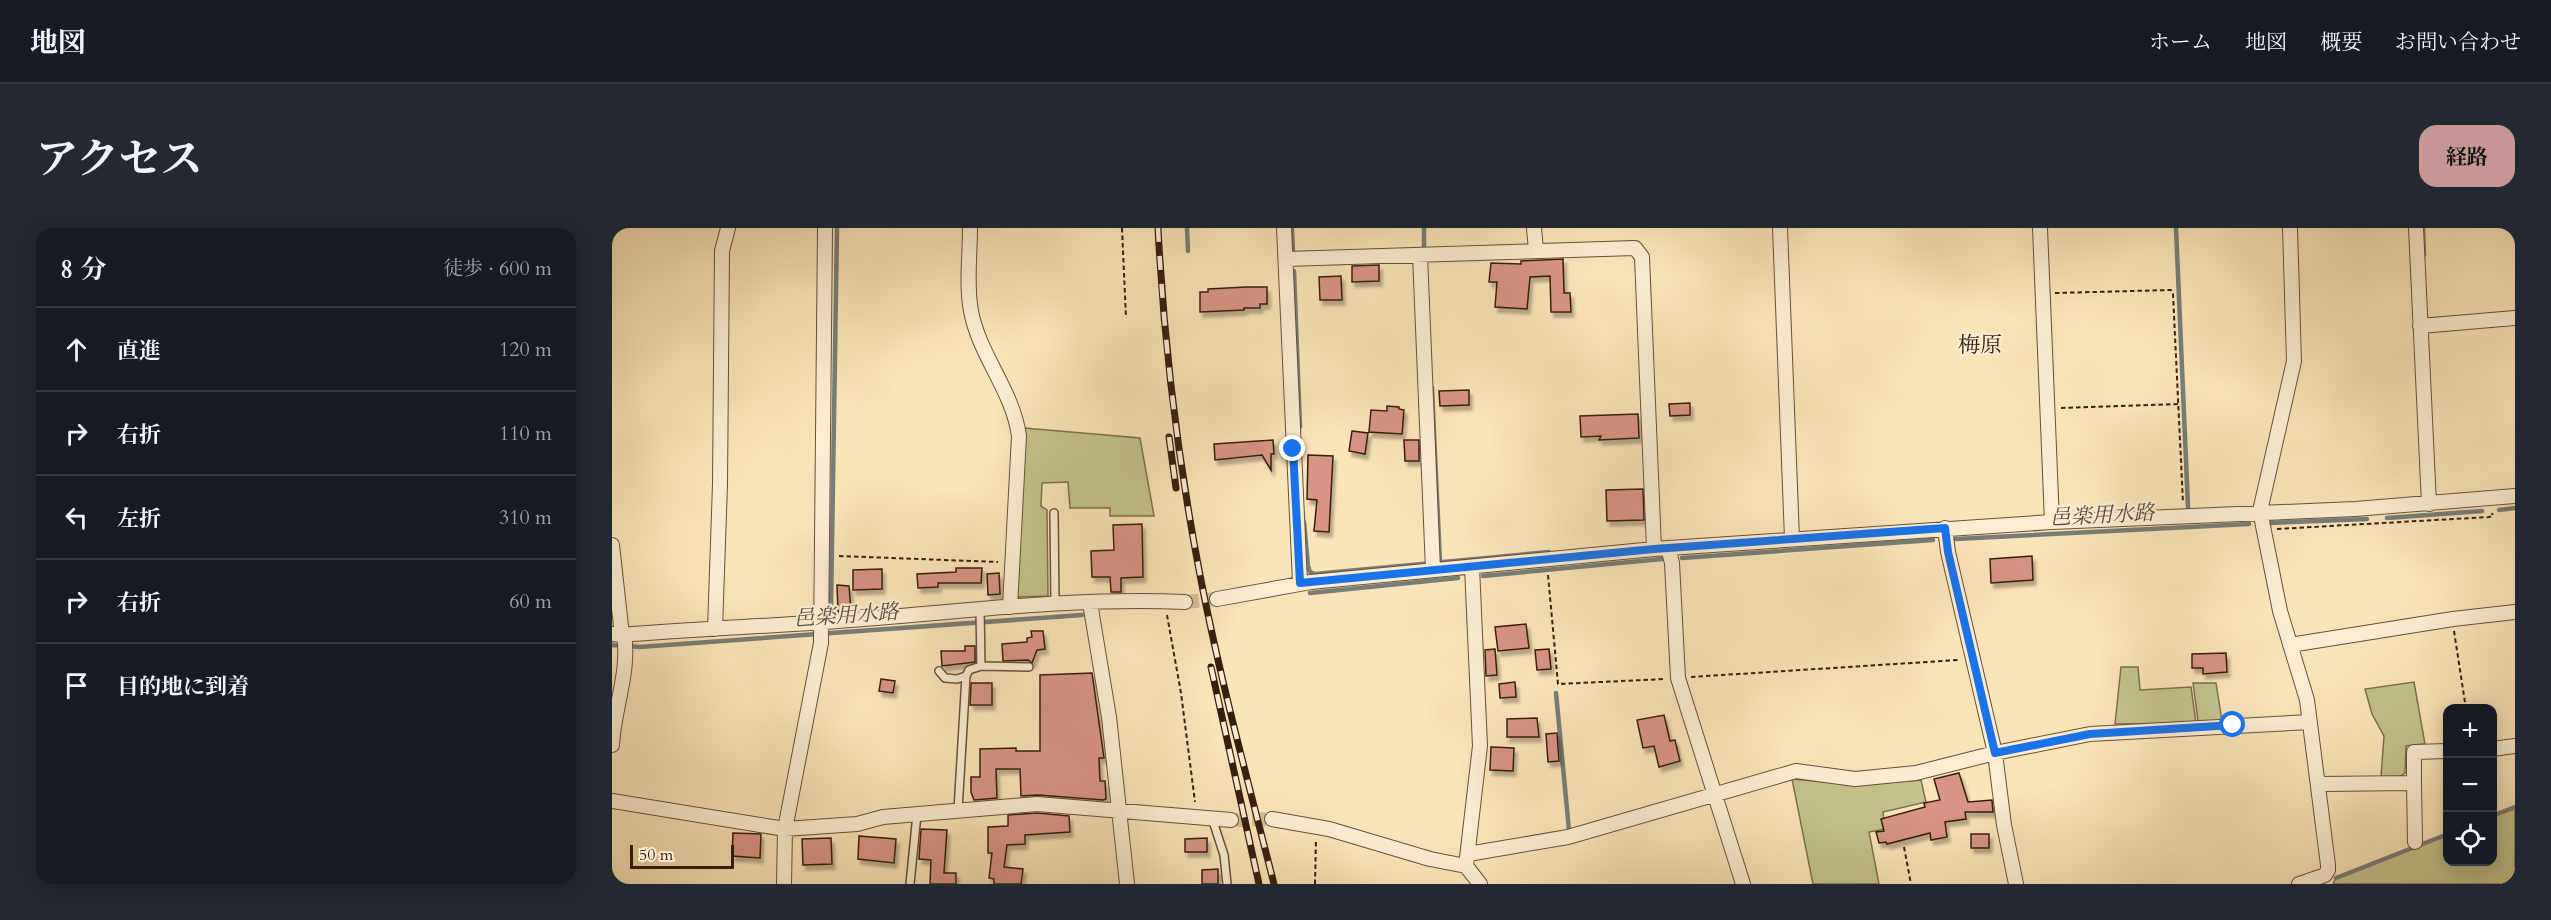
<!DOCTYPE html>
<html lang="ja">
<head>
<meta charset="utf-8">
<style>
  body { margin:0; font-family:Cardo,"Noto Serif JP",serif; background:#242831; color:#f1f3f6 }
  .controls { position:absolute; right:18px; bottom:18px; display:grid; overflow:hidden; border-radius:12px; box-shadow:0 3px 15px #0003 }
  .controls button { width:54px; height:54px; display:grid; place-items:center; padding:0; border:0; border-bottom:2px solid #363941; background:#171b24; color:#f1f3f6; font:30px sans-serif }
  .scale { position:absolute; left:18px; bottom:15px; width:104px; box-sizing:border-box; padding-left:6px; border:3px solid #381e0f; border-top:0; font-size:16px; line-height:21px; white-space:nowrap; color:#381e0f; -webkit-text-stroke:4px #fcedd2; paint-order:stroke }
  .stop { position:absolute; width:18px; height:18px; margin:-14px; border:4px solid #1a73e8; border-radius:50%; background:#fff }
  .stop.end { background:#1a73e8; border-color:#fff; box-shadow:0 2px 6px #0008 }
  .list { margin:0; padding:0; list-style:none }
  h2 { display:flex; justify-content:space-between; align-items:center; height:78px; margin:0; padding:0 24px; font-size:26px }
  h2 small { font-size:20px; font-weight:400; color:#9ea1a6 }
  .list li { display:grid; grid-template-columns:39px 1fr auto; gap:18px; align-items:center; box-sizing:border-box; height:84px; padding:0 24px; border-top:2px solid #363941 }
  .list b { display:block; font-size:22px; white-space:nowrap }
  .list em { font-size:20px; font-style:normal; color:#9ea1a6 }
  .icon { flex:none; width:33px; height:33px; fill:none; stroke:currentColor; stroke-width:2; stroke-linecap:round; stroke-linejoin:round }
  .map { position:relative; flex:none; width:1903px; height:656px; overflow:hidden; border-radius:18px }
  header { display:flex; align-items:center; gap:36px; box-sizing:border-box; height:84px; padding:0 30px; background:#171b24; border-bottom:2px solid #363941 }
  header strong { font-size:28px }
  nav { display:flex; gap:33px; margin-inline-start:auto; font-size:21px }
  .intro { display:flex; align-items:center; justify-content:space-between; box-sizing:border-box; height:144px; padding:0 36px }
  h1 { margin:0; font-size:42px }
  .button { padding:15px 27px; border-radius:18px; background:#c59692; color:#111; font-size:21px; font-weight:700 }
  main { display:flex; gap:36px; padding:0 36px }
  aside { flex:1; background:#171b24; border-radius:18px; box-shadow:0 3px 15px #0003 }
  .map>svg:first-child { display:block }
</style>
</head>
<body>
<header>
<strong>地図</strong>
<nav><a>ホーム</a><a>地図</a><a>概要</a><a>お問い合わせ</a></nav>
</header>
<div class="intro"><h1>アクセス</h1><a class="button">経路</a></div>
<main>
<aside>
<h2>8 分<small>徒歩 · 600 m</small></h2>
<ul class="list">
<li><svg class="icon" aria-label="ahead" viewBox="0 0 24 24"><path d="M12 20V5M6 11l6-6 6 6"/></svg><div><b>直進</b></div><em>120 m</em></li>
<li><svg class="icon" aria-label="right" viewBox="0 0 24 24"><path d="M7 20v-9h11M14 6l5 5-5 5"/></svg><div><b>右折</b></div><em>110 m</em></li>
<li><svg class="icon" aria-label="left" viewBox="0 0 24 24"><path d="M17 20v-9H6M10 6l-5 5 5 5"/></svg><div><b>左折</b></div><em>310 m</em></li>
<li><svg class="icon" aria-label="right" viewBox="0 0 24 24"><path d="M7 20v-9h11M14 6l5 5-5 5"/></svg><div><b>右折</b></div><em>60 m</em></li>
<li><svg class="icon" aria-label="arrive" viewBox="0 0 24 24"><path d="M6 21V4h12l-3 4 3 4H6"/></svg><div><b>目的地に到着</b></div></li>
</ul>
</aside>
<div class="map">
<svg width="1903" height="656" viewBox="0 0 1903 656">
  <defs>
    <filter id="shadow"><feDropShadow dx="3" dy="5" stdDeviation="1.5" flood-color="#0004"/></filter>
  </defs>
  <rect width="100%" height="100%" fill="#fae4b9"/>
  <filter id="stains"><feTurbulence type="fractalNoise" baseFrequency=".00333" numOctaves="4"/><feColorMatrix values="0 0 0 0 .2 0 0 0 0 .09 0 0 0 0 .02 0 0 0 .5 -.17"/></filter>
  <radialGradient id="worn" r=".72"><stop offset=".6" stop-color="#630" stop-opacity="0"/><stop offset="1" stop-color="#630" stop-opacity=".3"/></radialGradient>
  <!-- green -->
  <path fill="#c2c38c" stroke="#7d704e" stroke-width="1.5" d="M 412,200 L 528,210 L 542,288 L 498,288 L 498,280 L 458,280 L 456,254 L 430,255 L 429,278 L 435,282 L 436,368 L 405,369 Z
    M 1509,439 L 1526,439 L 1528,462 L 1579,459 L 1584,495 L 1503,496 Z
    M 1802,454 L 1813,516 L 1794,518 L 1793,545 L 1787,549 L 1769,549 L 1772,508 L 1760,486 L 1753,461 Z
    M 1581,455 L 1604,455 L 1610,493 L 1586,493 Z
    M 1180,551 L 1247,557 L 1309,552 L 1314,574 L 1271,584 L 1273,601 L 1257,604 L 1267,656 L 1201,656 Z
    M 1903,579 L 1903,656 L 1721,656 L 1724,650 L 1835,606 L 1836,634 L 1880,634 L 1881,588 Z"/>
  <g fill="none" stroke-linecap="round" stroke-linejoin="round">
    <!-- stream -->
    <path stroke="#787d76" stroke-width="4.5" d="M 575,0 L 576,23
      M 680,0 L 681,23
      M 812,0 L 812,18
      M 1564,0 L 1576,279
      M 1811,0 L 1812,27
      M 682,43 L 688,199
      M 820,160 L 828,334
      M 1887,282 L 1903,280
      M 1775,290 L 1870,283
      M 692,294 L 696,338 L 698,344 L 703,346 L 937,324
      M 1657,295 L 1755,291
      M 1344,311 L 1637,296
      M 1070,330 L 1321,312
      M 871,348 L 1050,331
      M 698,365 L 846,350
      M 219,381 L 225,0
      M 0,417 L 27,419 L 470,387
      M 944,465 L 957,602
      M 1880,588 L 1903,579
      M 1724,650 L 1836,606"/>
  </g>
  <!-- building -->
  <path fill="#d89485" stroke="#381e0f" stroke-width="1.5" filter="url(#shadow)" d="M 951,31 L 952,65 L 958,65 L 959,84 L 939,84 L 938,48 L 918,49 L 915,81 L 883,79 L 885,54 L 877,54 L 879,35 L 909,36 L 909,33 Z
    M 767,37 L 767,53 L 740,54 L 740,38 Z
    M 729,48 L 730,72 L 708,72 L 707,49 Z
    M 634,59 L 655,59 L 655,76 L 648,76 L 648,80 L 632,80 L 632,82 L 588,84 L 588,64 L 596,64 L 596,61 Z
    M 857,162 L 857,177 L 828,178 L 827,163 Z
    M 1078,175 L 1078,187 L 1058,188 L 1057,176 Z
    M 775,178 L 787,179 L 787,181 L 792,182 L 790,206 L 757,204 L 759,182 L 775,183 Z
    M 1026,186 L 1027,210 L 987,212 L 989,208 L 969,209 L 968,188 Z
    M 740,203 L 756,205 L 753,226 L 737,223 Z
    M 661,212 L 662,226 L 659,226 L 659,242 L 650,227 L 603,232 L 602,216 Z
    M 792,212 L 807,212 L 807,233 L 793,233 Z
    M 696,227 L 721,228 L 717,304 L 702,303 L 705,272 L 695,271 Z
    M 1031,261 L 1032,292 L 995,293 L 994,262 Z
    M 530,296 L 531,349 L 509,350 L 509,364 L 499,364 L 498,349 L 480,349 L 479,323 L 502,322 L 501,297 Z
    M 1420,328 L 1421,352 L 1379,355 L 1378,331 Z
    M 344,340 L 370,340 L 369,355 L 326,355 L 326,359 L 306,360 L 305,346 L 344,344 Z
    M 270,341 L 270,361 L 241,362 L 241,342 Z
    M 387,345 L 388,366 L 376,367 L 375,346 Z
    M 225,357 L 237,358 L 239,383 L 226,384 Z
    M 914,396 L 917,420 L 886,423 L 883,399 Z
    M 419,403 L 431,403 L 433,421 L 425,422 L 420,435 L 416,432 L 391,433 L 390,416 L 415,414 L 415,410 L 420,409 Z
    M 353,418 L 363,418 L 363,434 L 330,438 L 329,423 L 353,423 Z
    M 883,421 L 885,447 L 874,448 L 873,422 Z
    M 937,421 L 939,441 L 925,442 L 923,422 Z
    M 1614,425 L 1615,444 L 1591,446 L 1591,440 L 1580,440 L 1580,426 Z
    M 480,445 L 492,530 L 487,530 L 488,553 L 493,553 L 494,571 L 491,572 L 426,567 L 409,568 L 408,541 L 384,541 L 385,570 L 362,572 L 359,564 L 359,549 L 368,549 L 368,521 L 404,520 L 404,523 L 428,523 L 428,447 Z
    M 269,451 L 283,453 L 281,465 L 267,463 Z
    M 903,454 L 904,469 L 888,470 L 887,456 Z
    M 359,455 L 380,455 L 380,477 L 358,477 Z
    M 1052,487 L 1058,513 L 1063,512 L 1068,533 L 1047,539 L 1042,518 L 1031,520 L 1025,492 Z
    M 925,490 L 927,509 L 895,509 L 895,491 Z
    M 945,505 L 947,533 L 936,534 L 934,506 Z
    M 879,519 L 902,520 L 901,543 L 878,542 Z
    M 1347,545 L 1356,574 L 1380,572 L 1381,584 L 1353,584 L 1354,591 L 1333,594 L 1335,609 L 1319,612 L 1318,605 L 1275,616 L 1274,614 L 1267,615 L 1264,604 L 1272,603 L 1269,591 L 1313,579 L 1312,575 L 1328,572 L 1322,551 Z
    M 425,585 L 457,588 L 458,604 L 413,607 L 413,616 L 395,617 L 392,639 L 411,641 L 409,656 L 382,656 L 382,651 L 377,650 L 380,625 L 376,625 L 376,599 L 396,598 L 396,587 Z
    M 309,601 L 335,602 L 332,645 L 344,645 L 344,656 L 318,656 L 319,632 L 307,631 Z
    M 121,605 L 149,606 L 148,630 L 120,628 Z
    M 1359,606 L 1377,606 L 1377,620 L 1359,620 Z
    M 247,608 L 284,611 L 282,635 L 246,631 Z
    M 219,610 L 220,636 L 191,637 L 190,611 Z
    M 595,610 L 595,624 L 573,624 L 573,611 Z
    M 606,641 L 606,656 L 590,656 L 590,642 Z"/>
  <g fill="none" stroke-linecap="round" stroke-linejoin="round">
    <!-- minor-tunnel -->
    <path stroke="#d3bc97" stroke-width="14" stroke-dasharray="14 7" stroke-linecap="butt" d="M 573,374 L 605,371
      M 619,592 L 660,591"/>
    <!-- service casing -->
    <g stroke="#68503a" stroke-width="10">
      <path id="service" d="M 442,285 L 443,376
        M 369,438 L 417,439
        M 327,443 L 333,450 L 345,451 L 354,448
        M 346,582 L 354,448 L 357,442 L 369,438 L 368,382
        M 600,590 L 612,627 L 615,656
        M 298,656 L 305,586"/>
    </g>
    <!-- minor casing -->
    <g stroke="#68503a" stroke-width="16">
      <path id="minor" d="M 358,0 C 358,27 354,57 359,83 C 367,127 401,163 407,208 L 398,379
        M 672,0 L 688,355
        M 922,0 L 924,22
        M 1168,0 L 1180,311
        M 1428,0 L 1440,294
        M 1678,0 L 1682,133 L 1648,283 L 1668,383 L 1695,472 L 1716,637 L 1716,642 L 1713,647 L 1687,656
        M 1804,0 L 1817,276
        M 808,27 L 821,342
        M 674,31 L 1023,20 L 1030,29 L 1042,321
        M 1808,98 L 1903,90
        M 1333,300 L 1336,324 L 1383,525 L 1392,597 L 1404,656
        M 0,317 L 10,407
        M 1056,320 L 1060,335 L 1066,450 L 1131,656
        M 605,371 L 699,354 L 1042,321 L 1440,294 L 1743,281 L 1903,268
        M 478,375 L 497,489 L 515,656
        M 103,401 L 108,256 L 110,23 L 116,0
        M 0,406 L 10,407 C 90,400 171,398 251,391 C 357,383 466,369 573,374
        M 1678,417 L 1841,391 L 1903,384
        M 0,517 C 2,480 18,443 12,407
        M 1880,521 L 1903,518
        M 1802,555 L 1803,614
        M 1707,556 L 1802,555 L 1802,524 L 1836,523
        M 0,573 L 173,601 L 245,596 L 271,589 L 425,576 L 619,592
        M 660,591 L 717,601 L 818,631 L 854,638 L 868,656
        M 856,626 L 956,609 L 1184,543 L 1243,551 L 1304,545 L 1383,525 L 1478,506 L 1698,494
        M 854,638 L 868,518 L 860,339
        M 172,656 L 173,601 L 209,415 L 213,0"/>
    </g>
    <!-- path -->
    <path stroke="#381e0f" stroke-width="2" stroke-dasharray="4.5 3" stroke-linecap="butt" d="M 510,0 L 514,90
      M 1443,65 L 1559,62 L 1561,66 L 1571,275
      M 1449,180 L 1567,176
      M 1665,301 L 1877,289 L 1881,288 L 1880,285
      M 227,328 L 386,334
      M 936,347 L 946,456 L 1053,451
      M 555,387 L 569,465 L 583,574
      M 1842,403 L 1854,481
      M 1079,449 L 1346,432
      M 1292,619 L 1299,656
      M 703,656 L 704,611"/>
    <!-- service -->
    <use href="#service" stroke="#fcedd2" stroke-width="7"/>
    <!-- minor -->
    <use href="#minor" stroke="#fcedd2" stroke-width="14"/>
    <!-- rail casing -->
    <g stroke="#381e0f" stroke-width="7">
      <path id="rail" d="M 546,0 C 552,116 566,233 588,347 C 608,451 636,553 662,656
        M 557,209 L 564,260
        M 599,439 L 647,656"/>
    </g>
    <!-- rail -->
    <use href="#rail" stroke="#fcedd2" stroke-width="4.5" stroke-dasharray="14" stroke-linecap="butt"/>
  </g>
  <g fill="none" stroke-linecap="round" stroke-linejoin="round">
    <!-- route -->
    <path stroke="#1a73e8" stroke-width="8" d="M 681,221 L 688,355 L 1042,321 L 1333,300 L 1336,324 L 1383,525 L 1478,506 L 1621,497"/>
  </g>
  <g text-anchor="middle" stroke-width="4.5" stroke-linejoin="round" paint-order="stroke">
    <!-- water labels -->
    <g font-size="21" font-style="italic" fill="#584d42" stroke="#fcedd2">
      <text transform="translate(1490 287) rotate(-3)" y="7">邑楽用水路</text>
      <text transform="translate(234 387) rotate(-4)" y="7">邑楽用水路</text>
    </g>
    <!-- quarter labels -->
    <g font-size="22" fill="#381e0f" stroke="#fcedd2">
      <text x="1368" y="124">梅原</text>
    </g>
  </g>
  <rect width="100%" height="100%" filter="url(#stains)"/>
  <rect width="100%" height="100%" fill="url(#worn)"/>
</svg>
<div class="controls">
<button>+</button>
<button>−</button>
<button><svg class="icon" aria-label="locate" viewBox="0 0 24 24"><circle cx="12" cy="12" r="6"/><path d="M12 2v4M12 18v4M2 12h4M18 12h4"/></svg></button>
</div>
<div class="scale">50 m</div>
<div class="stop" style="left:1621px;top:497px"></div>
<div class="stop end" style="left:681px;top:221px"></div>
</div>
</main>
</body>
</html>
